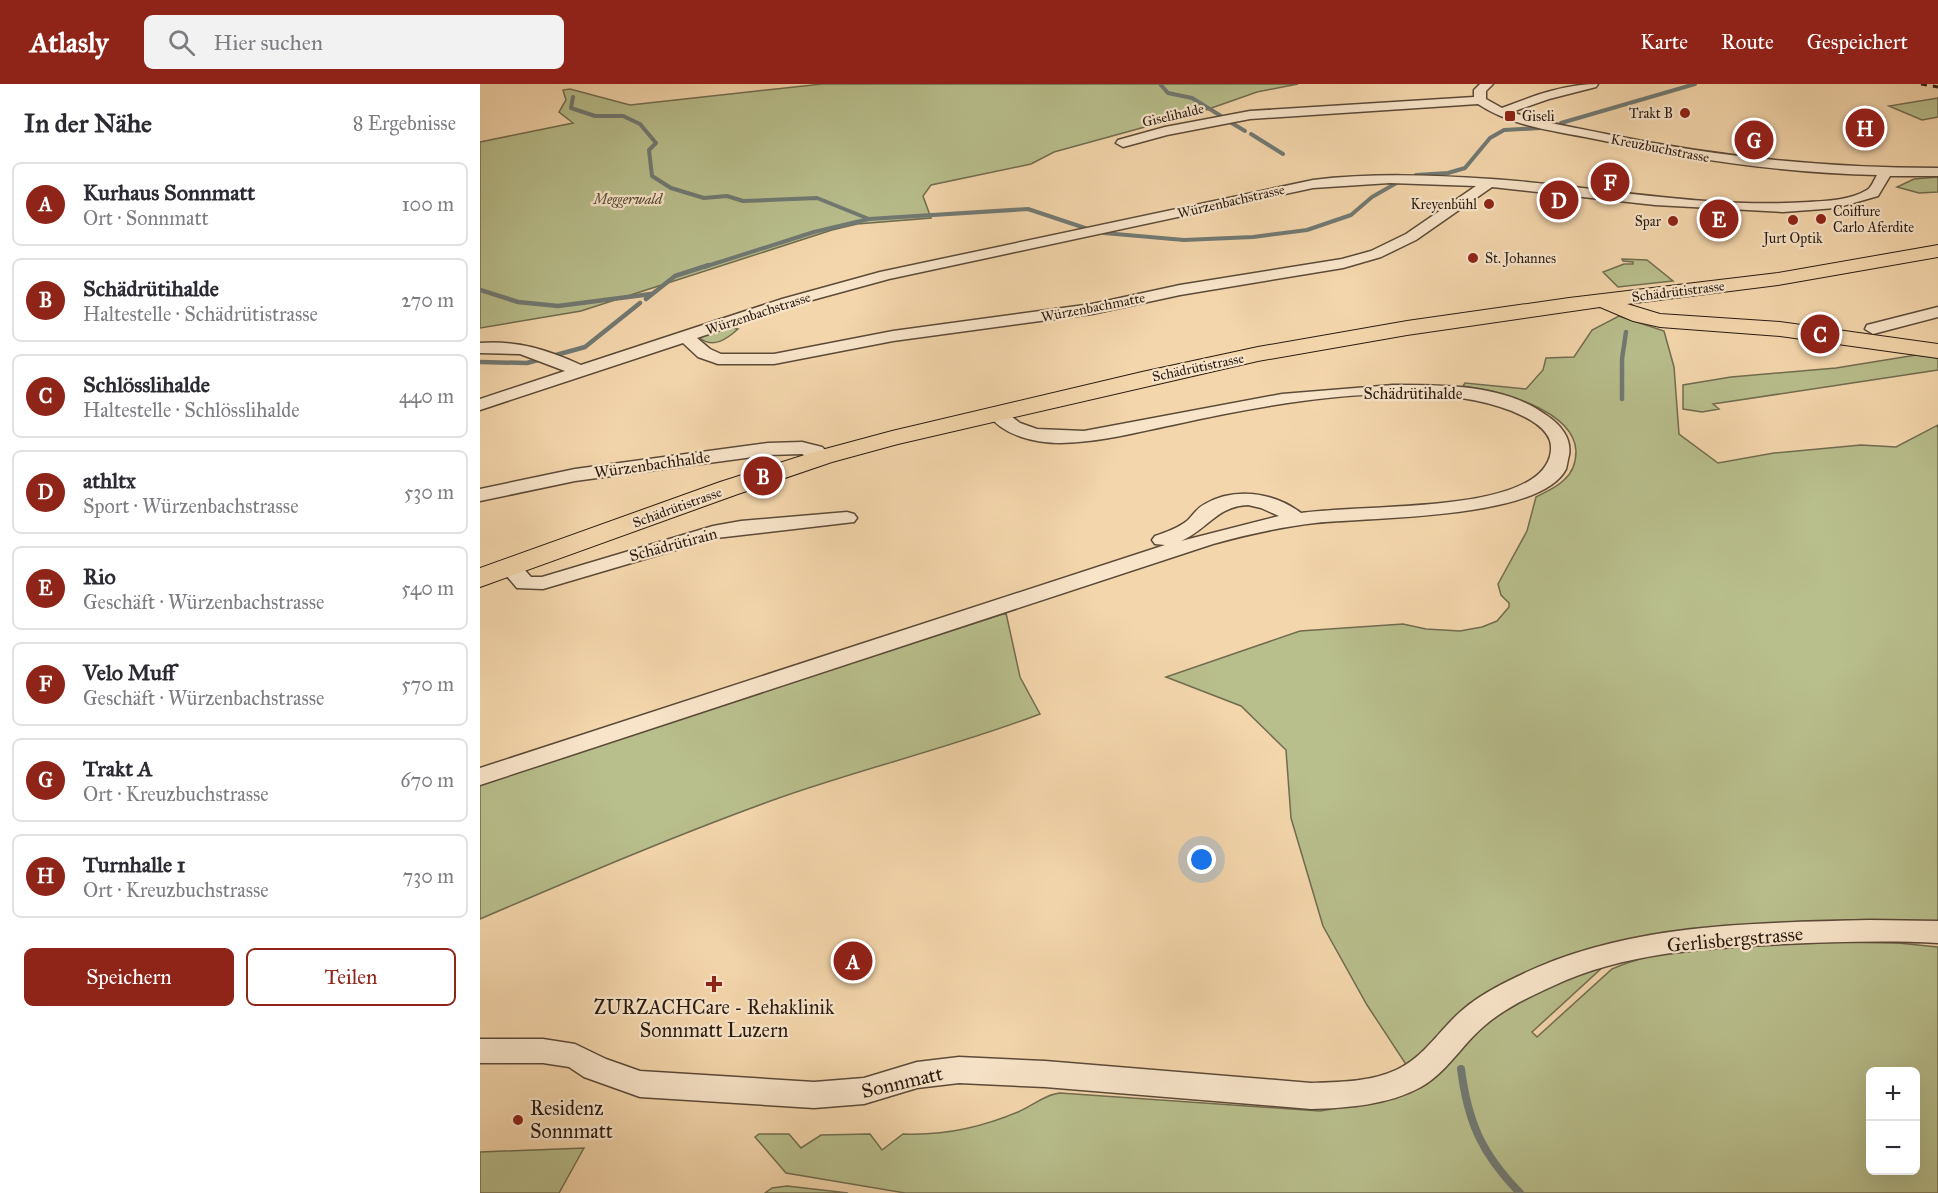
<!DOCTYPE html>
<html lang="de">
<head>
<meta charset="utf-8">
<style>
  body { margin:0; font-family:"IM FELL Great Primer",serif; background:#f2f2f3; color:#2b2b33 }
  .controls { position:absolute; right:18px; bottom:18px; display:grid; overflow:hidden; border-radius:9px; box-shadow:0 6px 24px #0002 }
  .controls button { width:54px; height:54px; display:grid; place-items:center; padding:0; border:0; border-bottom:2px solid #e1e1e2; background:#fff; color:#2b2b33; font:30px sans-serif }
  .you { position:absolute; left:722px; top:776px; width:21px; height:21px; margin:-15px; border:4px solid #fff; border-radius:50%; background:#1a73e8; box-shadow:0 0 0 9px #1a73e833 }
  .badge { display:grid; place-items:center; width:39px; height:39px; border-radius:50%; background:#8f2418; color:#fff; font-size:20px; font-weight:700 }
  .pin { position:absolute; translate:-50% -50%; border:3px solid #fff; box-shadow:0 2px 6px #0006 }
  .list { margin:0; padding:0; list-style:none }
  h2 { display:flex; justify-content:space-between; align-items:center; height:78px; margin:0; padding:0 24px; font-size:26px }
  h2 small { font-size:20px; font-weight:400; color:#7c7c81 }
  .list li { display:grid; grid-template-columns:39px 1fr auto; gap:18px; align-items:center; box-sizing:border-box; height:84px; margin:0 12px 12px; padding:0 12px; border:2px solid #e1e1e2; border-radius:9px }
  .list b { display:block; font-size:22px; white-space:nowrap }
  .list p { margin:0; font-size:20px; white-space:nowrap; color:#7c7c81 }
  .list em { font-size:20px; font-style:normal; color:#7c7c81 }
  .actions { display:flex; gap:12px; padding:18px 24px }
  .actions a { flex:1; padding:14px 0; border:2px solid #8f2418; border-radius:9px; text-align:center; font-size:21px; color:#8f2418 }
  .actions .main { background:#8f2418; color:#fff }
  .icon { flex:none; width:33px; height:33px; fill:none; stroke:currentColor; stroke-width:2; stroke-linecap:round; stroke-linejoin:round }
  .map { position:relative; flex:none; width:1458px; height:1109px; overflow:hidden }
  header { display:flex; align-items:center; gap:36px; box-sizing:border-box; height:84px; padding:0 30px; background:#8f2418; color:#fff }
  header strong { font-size:28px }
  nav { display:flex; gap:33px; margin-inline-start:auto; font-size:21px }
  .search { width:420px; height:54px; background:#f2f2f3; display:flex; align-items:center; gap:15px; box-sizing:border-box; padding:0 21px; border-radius:9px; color:#7c7c81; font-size:22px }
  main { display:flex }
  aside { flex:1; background:#fff }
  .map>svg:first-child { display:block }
</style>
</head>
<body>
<header>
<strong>Atlasly</strong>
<div class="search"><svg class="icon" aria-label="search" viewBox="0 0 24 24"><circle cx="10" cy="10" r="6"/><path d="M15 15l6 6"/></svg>Hier suchen</div>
<nav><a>Karte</a><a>Route</a><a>Gespeichert</a></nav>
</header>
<main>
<aside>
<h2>In der Nähe<small>8 Ergebnisse</small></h2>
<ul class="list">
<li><span class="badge">A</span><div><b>Kurhaus Sonnmatt</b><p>Ort · Sonnmatt</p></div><em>100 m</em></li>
<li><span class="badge">B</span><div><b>Schädrütihalde</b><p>Haltestelle · Schädrütistrasse</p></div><em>270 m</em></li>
<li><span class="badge">C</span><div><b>Schlösslihalde</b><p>Haltestelle · Schlösslihalde</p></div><em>440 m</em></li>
<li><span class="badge">D</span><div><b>athltx</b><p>Sport · Würzenbachstrasse</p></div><em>530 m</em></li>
<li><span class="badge">E</span><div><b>Rio</b><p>Geschäft · Würzenbachstrasse</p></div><em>540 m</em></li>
<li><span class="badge">F</span><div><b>Velo Muff</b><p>Geschäft · Würzenbachstrasse</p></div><em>570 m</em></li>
<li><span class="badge">G</span><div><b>Trakt A</b><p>Ort · Kreuzbuchstrasse</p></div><em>670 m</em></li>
<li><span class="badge">H</span><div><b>Turnhalle 1</b><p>Ort · Kreuzbuchstrasse</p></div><em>730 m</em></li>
</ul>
<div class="actions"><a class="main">Speichern</a><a>Teilen</a></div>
</aside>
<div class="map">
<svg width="1458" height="1109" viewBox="0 0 1458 1109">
  <rect width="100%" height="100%" fill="#f4d6ac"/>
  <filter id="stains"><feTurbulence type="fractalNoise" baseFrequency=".00333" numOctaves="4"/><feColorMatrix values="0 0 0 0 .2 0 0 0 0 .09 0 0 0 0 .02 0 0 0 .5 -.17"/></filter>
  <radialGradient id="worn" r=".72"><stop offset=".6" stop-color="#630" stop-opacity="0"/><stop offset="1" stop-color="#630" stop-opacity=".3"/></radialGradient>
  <!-- green -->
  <path fill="#b8be8c" stroke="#716c4f" stroke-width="1.5" fill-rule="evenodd" d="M 342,0 L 818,0 L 777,8 L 723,27 L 574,68 L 551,80 L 451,101 L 443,112 L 451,134 L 377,140 L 352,146 L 101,227 L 0,244 L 0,58 L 93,39 L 79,28 L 86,16 L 83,6 L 90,5 L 150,21 Z
    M 1458,14 L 1458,33 L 1442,36 L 1409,22 Z
    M 1458,93 L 1458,108 L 1439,109 L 1417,103 L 1434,95 Z
    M 1142,175 L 1167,176 L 1193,197 L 1138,203 L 1123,188 L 1144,180 L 1153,180 L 1153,178 L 1143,177 Z
    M 1139,232 L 1184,247 L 1194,283 L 1199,350 L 1238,379 L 1294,369 L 1381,361 L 1416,363 L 1458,341 L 1458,847 L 1118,865 L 963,954 L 927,982 L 887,921 L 843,842 L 811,734 L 806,666 L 761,622 L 686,593 L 820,547 L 923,540 L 946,545 L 980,547 L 1002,543 L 1017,537 L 1029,523 L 1029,519 L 1021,511 L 1018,500 L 1047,447 L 1056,413 C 1065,408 1076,404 1084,396 C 1092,389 1096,378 1096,367 C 1094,325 1016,306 983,302 L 985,299 L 1046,305 L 1063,286 L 1066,274 L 1094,273 L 1112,246 Z
    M 267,234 L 270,235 L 265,239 L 258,239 L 252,244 L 258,245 C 247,255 233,265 220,254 L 225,248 Z
    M 1436,271 L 1458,274 L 1458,286 L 1233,320 L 1239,325 L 1222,328 L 1203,325 L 1203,301 L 1251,293 L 1356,284 Z
    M 526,529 L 540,593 L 560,630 C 474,663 383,684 296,715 C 196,751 98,793 0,835 L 0,699 Z
    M 1342,858 L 1418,859 L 1458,863 L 1458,1109 L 425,1109 L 306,1089 L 275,1053 L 279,1050 L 309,1050 L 321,1064 L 341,1051 L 390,1050 L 402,1066 L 423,1050 C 464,1052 500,1044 538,1028 C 552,1022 566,1010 580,1009 L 840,1027 L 877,1021 L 1009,928 L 1077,894 L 1145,876 L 1123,883 L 1052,948 L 1057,953 L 1132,885 C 1189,859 1279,861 1342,858 ZM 1390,988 L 1436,988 L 1436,1086 L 1390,1086 Z
    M 104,1064 L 79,1109 L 0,1109 L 0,1068 Z
    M 307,1102 L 368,1109 L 285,1109 L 292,1104 Z"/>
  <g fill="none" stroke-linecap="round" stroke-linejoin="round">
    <!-- stream-far2 -->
    <path stroke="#717973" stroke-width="4" d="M 680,0 L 688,9 L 712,14 L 741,32
      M 93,13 L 91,24 L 115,32 L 143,32 L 160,40 L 176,59 L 169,66 L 172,92 L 191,104 L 224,114 L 247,112 L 263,117 L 337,114 L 389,135
      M 750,38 L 765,47
      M 1081,39 L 1215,0
      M 771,50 L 803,70
      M 936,91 L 968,89 L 985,84 L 1010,54 L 1024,46 L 1061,44
      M 624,149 L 704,156 L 773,153 L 827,146 L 871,131 L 892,113 L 920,97
      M 224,183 L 334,148 L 389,135 L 548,125 L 605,144"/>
    <!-- stream-far1 -->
    <path stroke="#717973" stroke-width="4.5" d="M 0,206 L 38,218 L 78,222 L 171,210
      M 166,215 L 195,192 L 229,181
      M 0,278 L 47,279 L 105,263 L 160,219
      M 1142,315 L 1142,275 L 1146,248"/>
    <!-- stream -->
    <path stroke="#717973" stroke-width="8" d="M 981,985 C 988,1039 1002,1070 1040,1109"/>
    <!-- minor casing -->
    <g stroke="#5c4a38" stroke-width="3">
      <path id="minor" d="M 1000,0 L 1013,0 L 1006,7 L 1006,15 L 1022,24 C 1053,12 1084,0 1118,0 L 1116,3 L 1069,15 L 1032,28 C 1062,39 1094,43 1126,50 C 1237,73 1344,84 1458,84 L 1458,92 L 1410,92 L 1398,112 L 1356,124 L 1303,128 L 1175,121 L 1012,103 L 936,156 L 901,173 L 863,184 L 700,211 L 612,230 L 413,257 L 294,280 L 238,280 L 218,273 L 203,259 L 0,326 L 0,315 L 85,287 L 40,270 L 0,269 L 0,259 C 37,256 68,266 101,281 L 302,215 L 400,188 L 833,96 C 892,89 951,91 1011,95 C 1117,102 1222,125 1329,118 C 1346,117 1371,116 1387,106 C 1391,104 1394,96 1397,91 C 1301,89 1209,75 1115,55 C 1075,47 1033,43 998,20 L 770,35 L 687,51 L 643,63 L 636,59 L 638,56 L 685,43 L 770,27 L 994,13 L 994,6 ZM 910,99 L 996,102 L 926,150 L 891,167 L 862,175 L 700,201 L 612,220 L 413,247 L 294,270 L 241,270 L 230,265 L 217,254 L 314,221 L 409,195 L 833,104 Z
        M 1458,223 L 1458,233 L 1393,250 L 1385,245 L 1387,241 Z
        M 913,301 C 963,301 1024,300 1066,331 C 1080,340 1092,354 1089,371 C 1088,375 1087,381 1086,385 C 1061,436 886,433 835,439 C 800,443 766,451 733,460 L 0,701 L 0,684 L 685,461 L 675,460 L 672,456 L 675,452 C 686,448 699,444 708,436 C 714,430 717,424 725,420 C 754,403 794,408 821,429 C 881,421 1004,427 1052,395 C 1063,388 1072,376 1071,362 C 1070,344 1046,333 1032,327 C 940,291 792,319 697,340 C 658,348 621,358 581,359 C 556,359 523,352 508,330 L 511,326 L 523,326 L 540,339 L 557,345 L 604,347 L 802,310 ZM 768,421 L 781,424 L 799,432 L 701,457 C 727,446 737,422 768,421 Z
        M 322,358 L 342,363 L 353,373 L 350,377 L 336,377 L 322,370 L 288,371 L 95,397 L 0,417 L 0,405 L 95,385 L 288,359 Z
        M 367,428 L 374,430 L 377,434 L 374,438 L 236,454 L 63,505 L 37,504 L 19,483 L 23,479 C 37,475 42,483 51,493 L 62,493 L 233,442 L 261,437 Z
        M 1390,836 L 1458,837 L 1458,859 C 1407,856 1355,858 1304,860 C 1226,864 1145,868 1073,902 C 1049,913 1023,925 1003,943 C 981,962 967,988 941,1003 C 908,1021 868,1024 831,1025 L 565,1003 L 479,999 L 437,1004 L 384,1020 L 334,1024 L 160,1013 L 104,993 L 89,983 L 63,979 L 0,979 L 0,955 L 63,955 L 95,960 L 126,975 L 160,987 L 334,998 L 384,994 L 437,978 L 479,973 L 565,977 L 831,999 C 859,998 890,998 916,986 C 943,974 958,948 980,928 C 1001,909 1031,895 1058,883 C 1162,839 1278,839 1390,836 Z"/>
    </g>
    <!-- major casing -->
    <g stroke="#2a1b12" stroke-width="2">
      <path id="major" d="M 1458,161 L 1458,173 L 1298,201 L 1147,220 L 1180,230 L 1300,238 L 1458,260 L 1458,274 L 1300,252 L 1180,243 L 1153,237 L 1120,223 L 927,251 L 778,277 L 418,360 L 352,378 L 258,410 L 0,503 L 0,484 L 240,398 L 334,368 L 412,347 L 662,288 L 778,263 L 927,237 L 1089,214 L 1298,189 Z"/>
    </g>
    <!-- minor -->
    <use href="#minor" fill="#f8e4c9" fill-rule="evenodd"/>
    <!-- major -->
    <use href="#major" fill="#f4d6ac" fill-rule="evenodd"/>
    <!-- rail -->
    <path stroke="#2a1b12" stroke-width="3" stroke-dasharray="6 6" stroke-linecap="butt" d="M 1441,0 L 1458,3"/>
  </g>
  <!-- markers -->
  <g fill="#8f2418" stroke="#f8e4c9" stroke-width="2">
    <circle cx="1205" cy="29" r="6"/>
    <rect x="1024" y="26" width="12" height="12" rx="3"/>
    <circle cx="1009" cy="120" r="6"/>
    <circle cx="1341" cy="135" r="6"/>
    <circle cx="1313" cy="136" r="6"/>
    <circle cx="1193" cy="137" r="6"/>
    <circle cx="993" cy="174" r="6"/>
    <path d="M231 891h6v6h6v6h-6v6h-6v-6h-6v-6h6z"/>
    <circle cx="38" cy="1036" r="6"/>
  </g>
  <g text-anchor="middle" stroke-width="4.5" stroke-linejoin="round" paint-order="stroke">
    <!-- far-poi labels -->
    <g font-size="14" fill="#2a1b12" stroke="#f8e4c9" text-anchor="end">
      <text x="1193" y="34">Trakt B</text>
      <text x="1042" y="37" text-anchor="start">Giseli</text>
      <text x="997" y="125">Kreyenbühl</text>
      <text x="1353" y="132" text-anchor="start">Coiffure<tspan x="1353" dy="16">Carlo Aferdite</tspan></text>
      <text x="1181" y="142">Spar</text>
      <text x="1313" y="159" text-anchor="middle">Jurt Optik</text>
      <text x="1005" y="179" text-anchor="start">St. Johannes</text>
    </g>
    <!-- far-street labels -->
    <g font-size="14" fill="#2a1b12" stroke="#f8e4c9">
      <text transform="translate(693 31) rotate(-13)" y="5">Giselihalde</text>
      <text transform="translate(1180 64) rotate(11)" y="5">Kreuzbuchstrasse</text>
      <text transform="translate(751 117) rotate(-13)" y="5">Würzenbachstrasse</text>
      <text transform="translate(1198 207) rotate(-7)" y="5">Schädrütistrasse</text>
      <text transform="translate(613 223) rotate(-11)" y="5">Würzenbachmatte</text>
      <text transform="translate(278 229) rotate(-18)" y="5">Würzenbachstrasse</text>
      <text transform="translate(718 283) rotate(-12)" y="5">Schädrütistrasse</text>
      <text transform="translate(197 423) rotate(-20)" y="5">Schädrütistrasse</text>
    </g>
    <!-- far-park labels -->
    <g font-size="14" font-style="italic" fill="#554c37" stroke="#f8e4c9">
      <text x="148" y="120">Meggerwald</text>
    </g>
    <!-- street labels -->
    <g font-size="16" fill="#2a1b12" stroke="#f8e4c9">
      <text x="933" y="315">Schädrütihalde</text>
      <text transform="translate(172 380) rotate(-8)" y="6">Würzenbachhalde</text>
      <text transform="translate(193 460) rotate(-15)" y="6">Schädrütirain</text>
    </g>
    <!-- near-street labels -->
    <g font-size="20" fill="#2a1b12" stroke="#f8e4c9">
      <text transform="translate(1255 855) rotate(-5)" y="7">Gerlisbergstrasse</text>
      <text transform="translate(422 998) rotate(-13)" y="7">Sonnmatt</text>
    </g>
    <!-- near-poi labels -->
    <g font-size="20" fill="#2a1b12" stroke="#f8e4c9">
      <text x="234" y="930">ZURZACHCare - Rehaklinik<tspan x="234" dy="23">Sonnmatt Luzern</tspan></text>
      <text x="50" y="1031" text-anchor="start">Residenz<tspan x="50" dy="23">Sonnmatt</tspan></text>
    </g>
  </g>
  <rect width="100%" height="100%" filter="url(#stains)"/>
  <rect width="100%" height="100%" fill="url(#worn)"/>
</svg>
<div class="controls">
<button>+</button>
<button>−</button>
</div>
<div class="you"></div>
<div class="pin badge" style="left:373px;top:877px">A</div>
<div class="pin badge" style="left:283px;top:392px">B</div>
<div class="pin badge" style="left:1340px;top:250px">C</div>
<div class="pin badge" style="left:1079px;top:116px">D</div>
<div class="pin badge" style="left:1239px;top:135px">E</div>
<div class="pin badge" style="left:1130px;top:98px">F</div>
<div class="pin badge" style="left:1274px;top:56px">G</div>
<div class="pin badge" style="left:1385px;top:44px">H</div>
</div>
</main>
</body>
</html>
